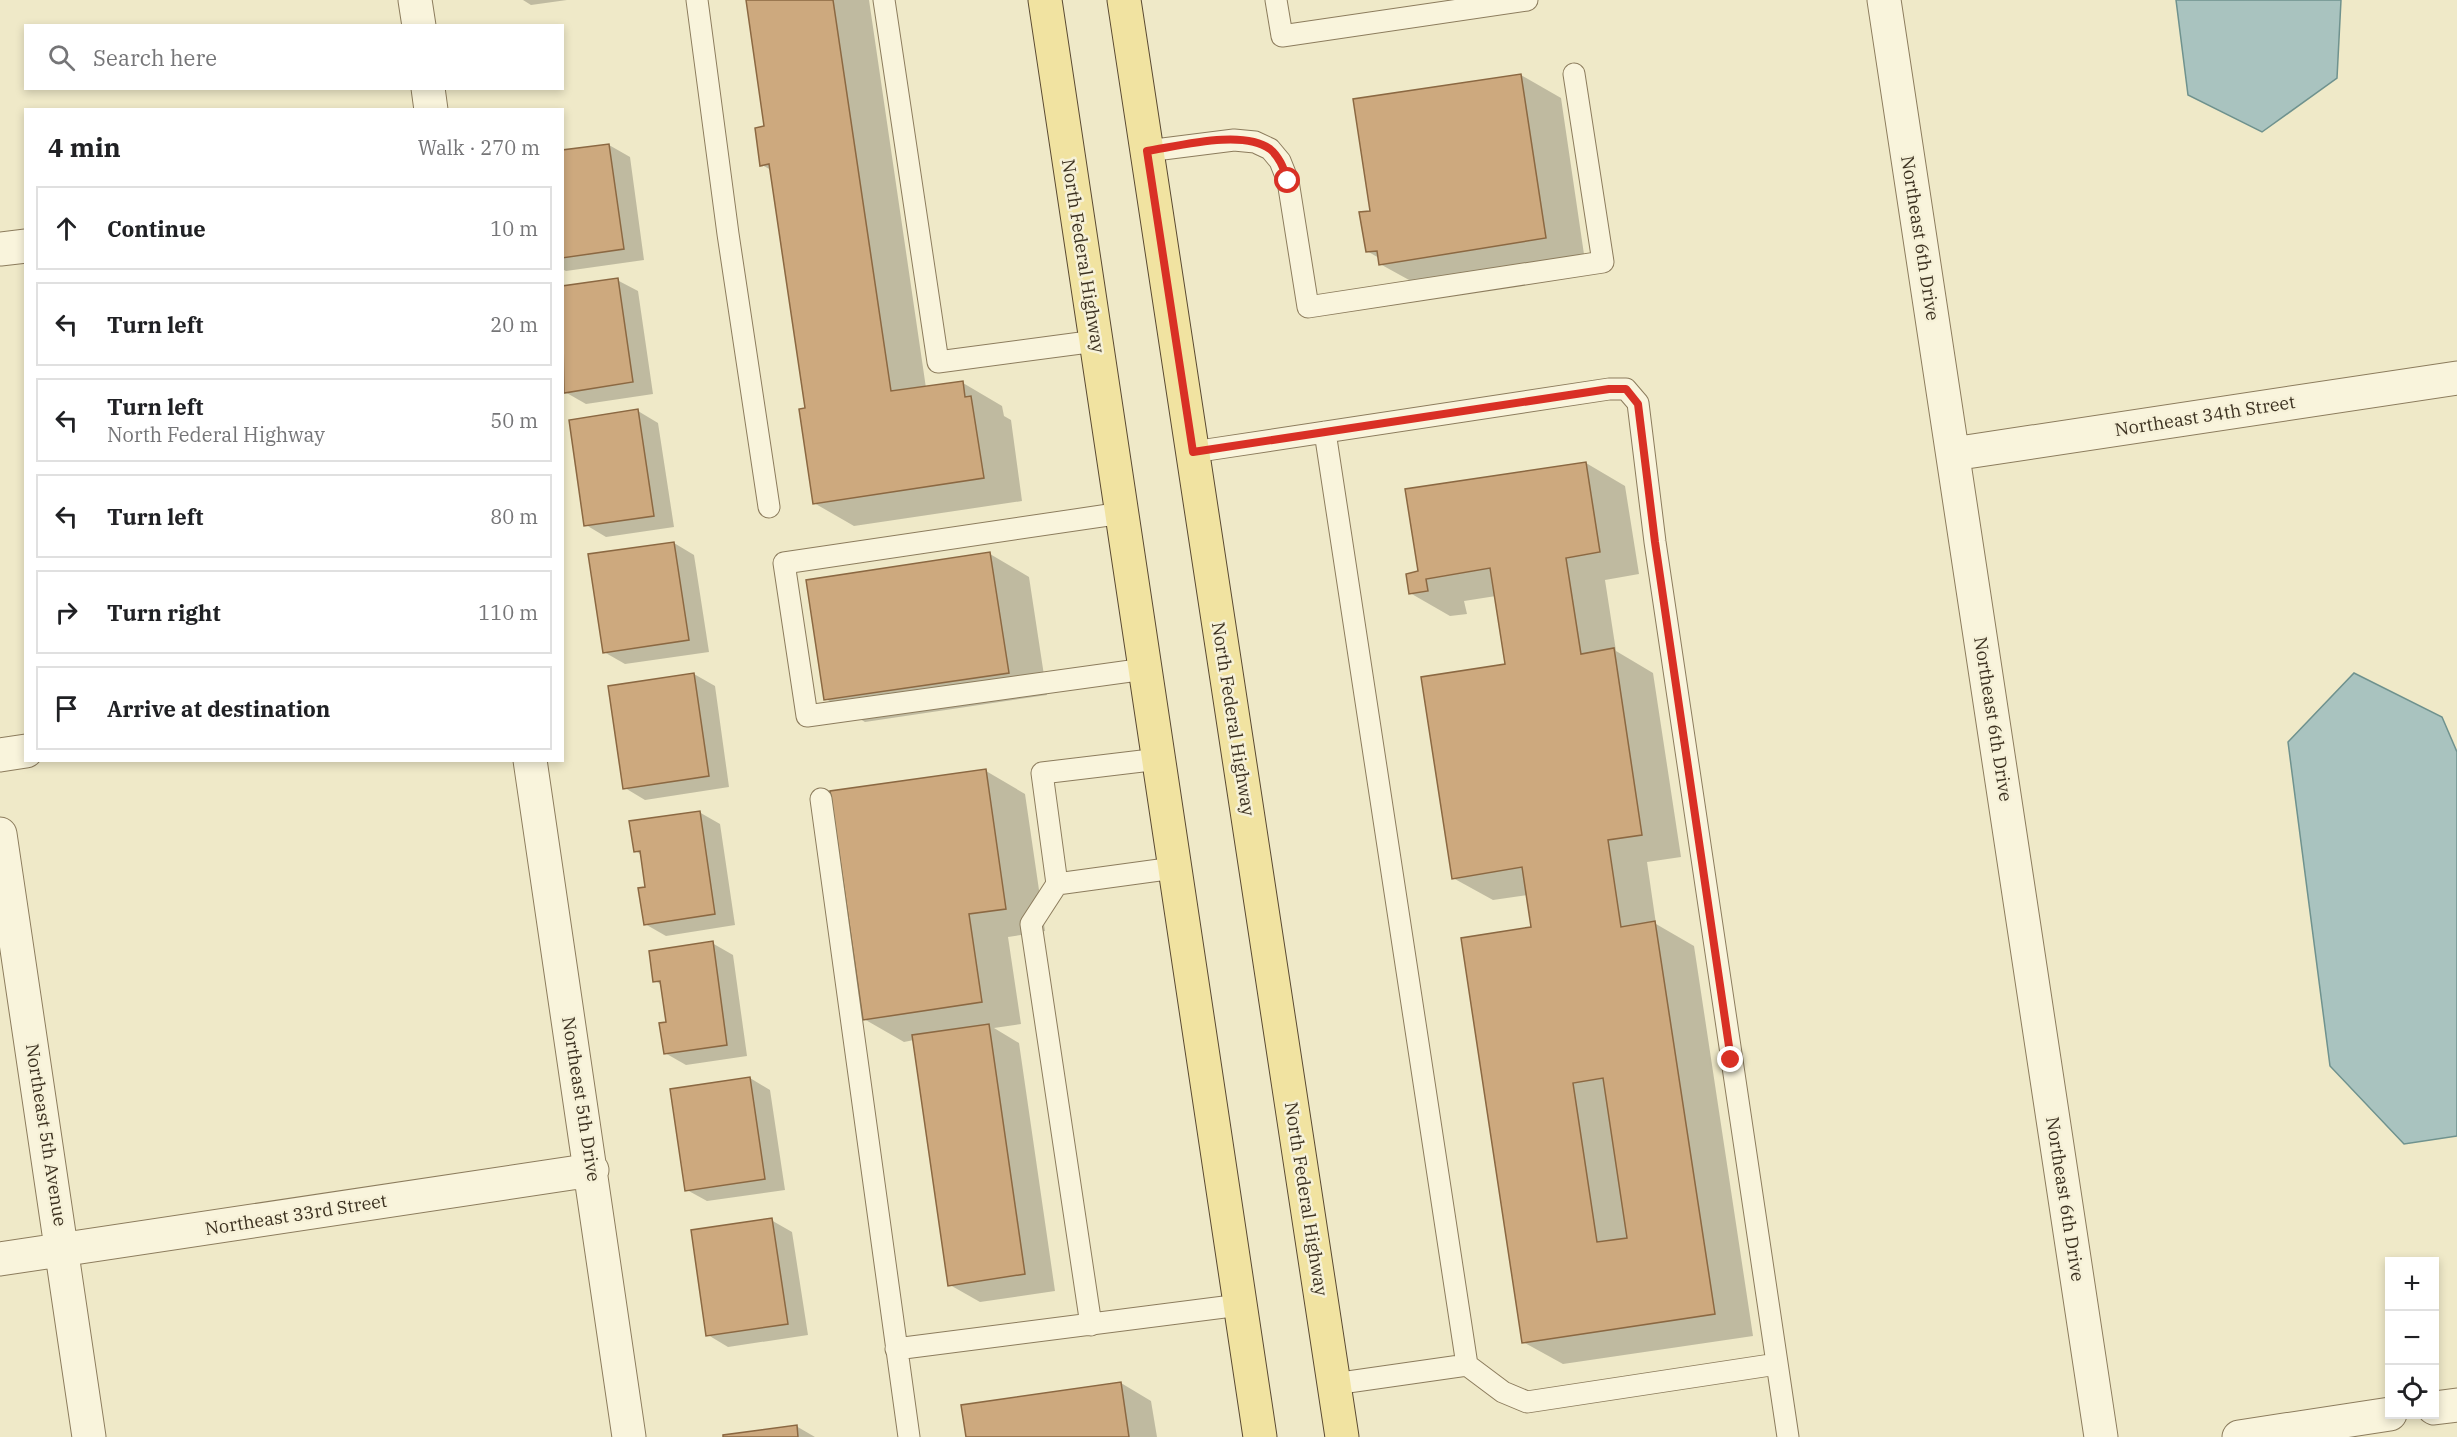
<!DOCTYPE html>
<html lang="en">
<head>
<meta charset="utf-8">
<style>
  body { margin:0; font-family:"IBM Plex Serif",serif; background:#f2f2f2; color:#202124 }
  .controls { position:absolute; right:18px; bottom:18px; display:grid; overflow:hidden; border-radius:0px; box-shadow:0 3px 9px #0003 }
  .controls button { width:54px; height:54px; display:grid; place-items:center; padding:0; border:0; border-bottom:2px solid #e0e0e0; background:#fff; color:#202124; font:30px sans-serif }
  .stop { position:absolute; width:18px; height:18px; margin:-14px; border:4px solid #d93025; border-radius:50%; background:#fff }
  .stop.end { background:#d93025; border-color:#fff; box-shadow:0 2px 6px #0008 }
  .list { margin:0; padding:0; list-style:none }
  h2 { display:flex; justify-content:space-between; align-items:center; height:78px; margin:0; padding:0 24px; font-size:26px }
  h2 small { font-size:20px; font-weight:400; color:#757577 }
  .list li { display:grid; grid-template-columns:39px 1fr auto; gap:18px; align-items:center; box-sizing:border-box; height:84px; margin:0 12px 12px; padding:0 12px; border:2px solid #e0e0e0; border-radius:0px }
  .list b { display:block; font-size:22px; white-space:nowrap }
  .list p { margin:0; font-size:20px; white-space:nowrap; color:#757577 }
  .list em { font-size:20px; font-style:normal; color:#757577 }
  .icon { flex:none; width:33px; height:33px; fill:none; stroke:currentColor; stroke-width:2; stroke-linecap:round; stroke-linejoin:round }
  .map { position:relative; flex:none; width:2457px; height:1437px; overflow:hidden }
  .search { position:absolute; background:#fff; box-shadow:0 3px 9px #0003; left:24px; top:24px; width:540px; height:66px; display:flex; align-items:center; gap:15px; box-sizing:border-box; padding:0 21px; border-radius:0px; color:#757577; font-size:22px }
  .panel { position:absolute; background:#fff; box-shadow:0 3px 9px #0003; left:24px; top:108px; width:540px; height:654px; border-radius:0px }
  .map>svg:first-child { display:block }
</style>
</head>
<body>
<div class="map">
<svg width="2457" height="1437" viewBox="0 0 2457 1437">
  <rect width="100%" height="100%" fill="#efe9c8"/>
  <!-- water -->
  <path fill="#a9c3bf" stroke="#6f928e" stroke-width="1.5" d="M 2176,0 L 2341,0 L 2337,78 L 2262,132 L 2188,95 Z
    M 2354,673 L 2442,717 L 2457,752 L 2457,1136 L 2404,1144 L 2330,1066 L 2288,742 Z"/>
  <!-- shadow -->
  <path fill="#0003" d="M 523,0 L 567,0 L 531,5 Z
    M 747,0 L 869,0 L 926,388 L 963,383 L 1002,406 L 1004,416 L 1011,420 L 1022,501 L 854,526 L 814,503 L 807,409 L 771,170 L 762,165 L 766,128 Z
    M 1521,75 L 1561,98 L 1585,261 L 1420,286 L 1380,264 L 1379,258 L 1367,251 L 1372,212 Z
    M 609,145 L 630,157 L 644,260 L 566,271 L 562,269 L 562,152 Z
    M 617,280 L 638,291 L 653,394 L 586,404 L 565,392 L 562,375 L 562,287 Z
    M 638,411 L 658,423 L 674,527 L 606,537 L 586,525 Z
    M 1586,463 L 1625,486 L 1639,574 L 1605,580 L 1616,651 L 1653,673 L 1681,857 L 1647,862 L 1656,924 L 1694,946 L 1753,1336 L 1563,1364 L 1523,1342 L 1532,928 L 1527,895 L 1493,900 L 1453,878 L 1507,666 L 1496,596 L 1464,601 L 1467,614 L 1450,616 L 1410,593 L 1420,572 Z
    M 674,543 L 694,555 L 709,652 L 625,664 L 604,652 Z
    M 990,554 L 1029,577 L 1047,695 L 865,722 L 826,699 Z
    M 694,674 L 715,686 L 729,787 L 645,800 L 625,788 Z
    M 986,771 L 1025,794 L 1045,931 L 1008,937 L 1021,1024 L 994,1028 L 1019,1043 L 1055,1291 L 980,1302 L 950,1285 L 914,1040 L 904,1042 L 864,1019 Z
    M 699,812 L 720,824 L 735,925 L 666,936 L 645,924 L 647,888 L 642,855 L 635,851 Z
    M 712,943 L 733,955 L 747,1056 L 686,1065 L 665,1053 L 667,1024 L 662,985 L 655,981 Z
    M 750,1078 L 770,1090 L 785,1190 L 707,1201 L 687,1190 Z
    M 771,1220 L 792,1232 L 808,1335 L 728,1347 L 708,1335 Z
    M 1121,1383 L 1151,1401 L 1157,1437 L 967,1437 Z
    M 796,1426 L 815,1437 L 724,1437 Z"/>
  <!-- building -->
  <path fill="#cda97e" stroke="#8b6842" stroke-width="1.5" fill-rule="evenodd" d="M 746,0 L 833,0 L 891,391 L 963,381 L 965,397 L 971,396 L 984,478 L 813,504 L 799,409 L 805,408 L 769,164 L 760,166 L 755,128 L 764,126 Z
    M 1521,74 L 1546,238 L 1379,265 L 1377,251 L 1366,252 L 1359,212 L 1370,211 L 1353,99 Z
    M 609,144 L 624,249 L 562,258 L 562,150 Z
    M 618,278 L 633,382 L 564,393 L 562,286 Z
    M 638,409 L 654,516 L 584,526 L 569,420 Z
    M 1586,462 L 1600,552 L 1566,558 L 1581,654 L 1614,648 L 1642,835 L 1608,840 L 1621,927 L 1655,921 L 1715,1314 L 1522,1343 L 1461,938 L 1531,927 L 1522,867 L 1452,879 L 1421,677 L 1505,664 L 1490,568 L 1426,579 L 1428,591 L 1409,594 L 1406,574 L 1418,571 L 1405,489 ZM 1603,1078 L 1627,1238 L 1597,1242 L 1573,1083 Z
    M 674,542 L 689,640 L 603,653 L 588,554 Z
    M 990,552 L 1009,673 L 824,700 L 806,580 Z
    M 694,673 L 709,776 L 623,789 L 608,686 Z
    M 986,769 L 1006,909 L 969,914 L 982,1002 L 863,1020 L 830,791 Z
    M 700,811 L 715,914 L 644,925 L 638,888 L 645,887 L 640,851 L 634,852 L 629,821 Z
    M 713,941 L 727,1045 L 664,1054 L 659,1023 L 666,1022 L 660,981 L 653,982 L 649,951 Z
    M 989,1024 L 1025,1274 L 948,1286 L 912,1035 Z
    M 750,1077 L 765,1179 L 685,1191 L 670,1089 Z
    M 772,1218 L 788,1324 L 706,1336 L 691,1230 Z
    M 1121,1382 L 1129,1437 L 966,1437 L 961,1405 Z
    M 797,1425 L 798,1437 L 723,1437 L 723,1435 Z"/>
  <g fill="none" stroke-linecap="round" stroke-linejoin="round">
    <!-- service casing -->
    <g stroke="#8c7c5d" stroke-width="23">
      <path id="service" d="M 697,0 L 728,234 L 769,507
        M 884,0 L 938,362 L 1096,341
        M 1276,0 L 1282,36 L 1527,0
        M 1147,151 L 1234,140 L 1255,142 L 1270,149 L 1280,161 L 1288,181 L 1308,307 L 1603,262 L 1574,74
        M 1325,432 L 1467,1365
        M 1193,452 L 1609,389 L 1626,389 L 1638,403 L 1655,542 L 1788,1437
        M 1122,513 L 784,563 L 807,716 L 1145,669
        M 821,799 L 909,1437
        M 1057,884 L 1042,773 L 1159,759
        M 1091,1325 L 1031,924 L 1057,884 L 1174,868
        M 896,1349 L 1240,1305
        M 1334,1384 L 1467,1365 L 1503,1392 L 1527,1402 L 1777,1364"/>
    </g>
    <!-- minor casing -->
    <g stroke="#8c7c5d" stroke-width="35">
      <path id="minor" d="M 415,0 L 419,26
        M 1884,0 L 2101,1437
        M 428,88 L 431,110
        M 0,249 L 26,246
        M 1953,454 L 2457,378
        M 0,755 L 26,751
        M 530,760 L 629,1437
        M 0,834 L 89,1437
        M 0,1259 L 592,1170
        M 2434,1408 L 2457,1405
        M 2239,1437 L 2390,1414"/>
    </g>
    <!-- primary casing -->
    <g stroke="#5a4931" stroke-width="35">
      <path id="primary" d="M 1045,0 L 1260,1437
        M 1124,0 L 1342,1437"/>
    </g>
    <!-- service -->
    <use href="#service" stroke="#f9f4dc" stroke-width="21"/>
    <!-- minor -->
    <use href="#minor" stroke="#f9f4dc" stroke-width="33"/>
    <!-- primary -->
    <use href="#primary" stroke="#f1e3a1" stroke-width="33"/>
  </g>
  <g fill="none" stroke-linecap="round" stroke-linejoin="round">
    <!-- route -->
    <path stroke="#d93025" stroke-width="8" d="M 1288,181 C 1284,170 1280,157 1270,149 C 1243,129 1179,146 1147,151 L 1193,452 L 1609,389 L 1626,389 L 1638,404 L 1655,542 L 1731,1060"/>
  </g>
  <g text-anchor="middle" stroke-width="5" stroke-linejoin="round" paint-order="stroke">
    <!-- street labels -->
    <g font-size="18" fill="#3c3120" stroke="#f6f1d8">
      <text transform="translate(1920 238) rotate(81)" y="6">Northeast 6th Drive</text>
      <text transform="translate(1083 256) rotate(81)" y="6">North Federal Highway</text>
      <text transform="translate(2205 416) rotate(-9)" y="6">Northeast 34th Street</text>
      <text transform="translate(1233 719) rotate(81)" y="6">North Federal Highway</text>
      <text transform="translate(1993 719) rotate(81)" y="6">Northeast 6th Drive</text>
      <text transform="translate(581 1099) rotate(81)" y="6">Northeast 5th Drive</text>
      <text transform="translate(46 1135) rotate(81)" y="6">Northeast 5th Avenue</text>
      <text transform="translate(1306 1199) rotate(81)" y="6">North Federal Highway</text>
      <text transform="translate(2065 1199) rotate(81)" y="6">Northeast 6th Drive</text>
      <text transform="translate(296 1215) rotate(-9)" y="6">Northeast 33rd Street</text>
    </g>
  </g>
</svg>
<div class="controls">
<button>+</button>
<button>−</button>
<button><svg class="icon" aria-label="locate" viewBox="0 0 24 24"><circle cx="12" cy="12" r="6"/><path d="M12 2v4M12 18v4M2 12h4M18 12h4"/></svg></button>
</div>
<div class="stop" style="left:1288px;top:181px"></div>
<div class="stop end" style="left:1731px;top:1060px"></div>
<div class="search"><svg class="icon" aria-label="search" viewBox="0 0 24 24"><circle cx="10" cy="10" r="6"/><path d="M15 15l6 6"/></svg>Search here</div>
<section class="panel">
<h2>4 min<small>Walk · 270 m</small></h2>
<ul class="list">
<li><svg class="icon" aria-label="ahead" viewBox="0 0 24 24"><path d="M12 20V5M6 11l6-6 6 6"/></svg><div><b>Continue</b></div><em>10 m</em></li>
<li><svg class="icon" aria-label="left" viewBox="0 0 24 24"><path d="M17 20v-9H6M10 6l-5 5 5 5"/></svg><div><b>Turn left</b></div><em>20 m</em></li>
<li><svg class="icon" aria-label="left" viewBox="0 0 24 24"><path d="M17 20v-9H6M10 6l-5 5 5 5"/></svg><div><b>Turn left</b><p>North Federal Highway</p></div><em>50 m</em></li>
<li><svg class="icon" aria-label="left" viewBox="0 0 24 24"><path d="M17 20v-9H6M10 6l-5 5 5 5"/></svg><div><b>Turn left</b></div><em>80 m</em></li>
<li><svg class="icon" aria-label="right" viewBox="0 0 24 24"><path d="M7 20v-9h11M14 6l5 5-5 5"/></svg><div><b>Turn right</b></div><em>110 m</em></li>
<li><svg class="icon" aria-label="arrive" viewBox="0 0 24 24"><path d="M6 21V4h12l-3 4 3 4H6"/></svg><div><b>Arrive at destination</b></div></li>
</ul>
</section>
</div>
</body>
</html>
